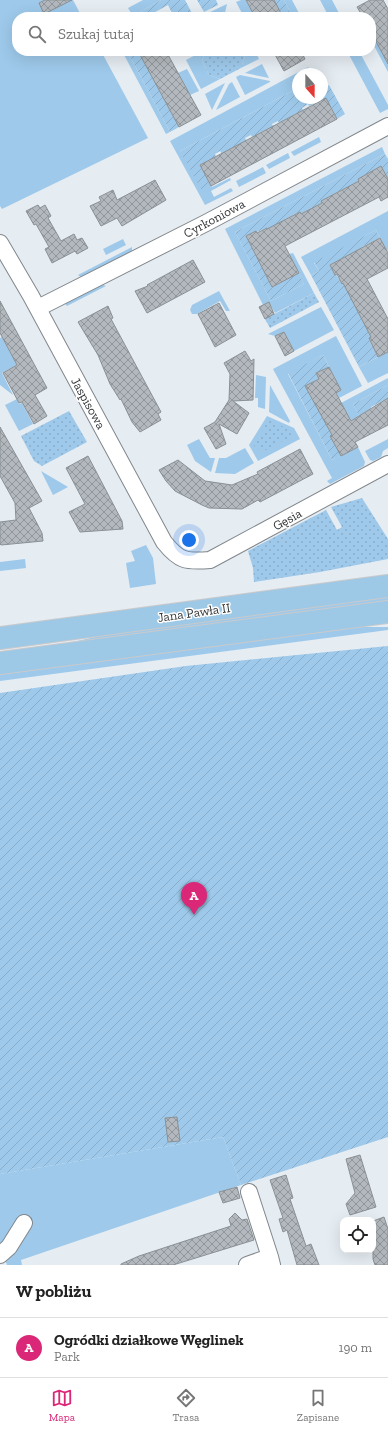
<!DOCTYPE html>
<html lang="pl">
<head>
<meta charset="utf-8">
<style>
  body { margin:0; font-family:"Zilla Slab",serif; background:#f2f2f2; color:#222 }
  .controls { position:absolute; right:12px; bottom:12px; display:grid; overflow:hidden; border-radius:8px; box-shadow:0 4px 16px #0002 }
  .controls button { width:36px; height:36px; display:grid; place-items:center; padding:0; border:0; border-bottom:1px solid #e0e0e0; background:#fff; color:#222; font:20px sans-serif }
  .compass { position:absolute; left:292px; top:68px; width:36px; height:36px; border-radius:50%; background:#fff; box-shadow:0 4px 16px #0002; rotate:159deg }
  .you { position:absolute; left:189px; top:540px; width:14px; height:14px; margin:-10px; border:3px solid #fff; border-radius:50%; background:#1a73e8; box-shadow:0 0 0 6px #1a73e833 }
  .badge { display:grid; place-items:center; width:26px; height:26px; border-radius:50%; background:#db2777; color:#fff; font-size:13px; font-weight:700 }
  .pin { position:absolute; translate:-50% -33px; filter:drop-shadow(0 1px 2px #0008) }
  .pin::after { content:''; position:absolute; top:21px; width:14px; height:12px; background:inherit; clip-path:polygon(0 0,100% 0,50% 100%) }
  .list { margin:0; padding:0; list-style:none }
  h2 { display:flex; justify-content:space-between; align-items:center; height:52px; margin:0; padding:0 16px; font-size:17px }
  h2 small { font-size:13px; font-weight:400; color:#767676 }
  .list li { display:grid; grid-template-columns:26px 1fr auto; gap:12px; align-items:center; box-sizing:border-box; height:60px; padding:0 16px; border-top:1px solid #e0e0e0 }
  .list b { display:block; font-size:15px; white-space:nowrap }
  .list p { margin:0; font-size:13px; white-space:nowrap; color:#767676 }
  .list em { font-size:13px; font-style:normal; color:#767676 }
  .icon { flex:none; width:22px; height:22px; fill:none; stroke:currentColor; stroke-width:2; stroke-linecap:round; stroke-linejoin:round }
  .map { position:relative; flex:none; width:388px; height:1265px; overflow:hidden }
  .search { position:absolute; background:#fff; box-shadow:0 4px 16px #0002; left:12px; right:12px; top:12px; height:44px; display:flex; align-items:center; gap:10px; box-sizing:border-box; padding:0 14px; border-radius:16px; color:#767676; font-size:15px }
  .sheet { height:112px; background:#fff }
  nav { display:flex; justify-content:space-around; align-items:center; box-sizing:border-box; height:56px; border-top:1px solid #e0e0e0; background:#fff; font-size:11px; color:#767676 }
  nav a { display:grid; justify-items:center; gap:2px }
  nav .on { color:#db2777 }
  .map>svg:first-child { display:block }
</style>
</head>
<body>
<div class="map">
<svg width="388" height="1265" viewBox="0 0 388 1265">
  <defs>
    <pattern id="park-dots" width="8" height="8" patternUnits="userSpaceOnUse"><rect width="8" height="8" fill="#9ec9ea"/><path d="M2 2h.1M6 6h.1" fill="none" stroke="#89adc9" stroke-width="1.8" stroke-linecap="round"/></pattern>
    <pattern id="garden-furrows" width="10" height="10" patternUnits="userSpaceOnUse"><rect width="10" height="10" fill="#9ec9ea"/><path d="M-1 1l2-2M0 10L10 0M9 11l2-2" fill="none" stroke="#89adc9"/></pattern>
    <pattern id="building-cross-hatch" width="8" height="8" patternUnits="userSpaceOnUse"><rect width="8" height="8" fill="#b2b8bd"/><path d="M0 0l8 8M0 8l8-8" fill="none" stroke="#91969a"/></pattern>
  </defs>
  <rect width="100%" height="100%" fill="#e5ecf2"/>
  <!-- grass -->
  <path fill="#9ec9ea" d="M 0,0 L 73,0 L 82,17 L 17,17 L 17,51 L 101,51 L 148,138 L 2,209 L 0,206 Z
    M 143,0 L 161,0 L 133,16 L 128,8 Z
    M 241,0 L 246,0 L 255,17 L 244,17 L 236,2 Z
    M 284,0 L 292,0 L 301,17 L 293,17 Z
    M 320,0 L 332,0 L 341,17 L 329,17 Z
    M 227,4 L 224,17 L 208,13 Z
    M 371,29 L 388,64 L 388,72 L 371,40 Z
    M 122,51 L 127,51 L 170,132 L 166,134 Z
    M 203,51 L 205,51 L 202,61 L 209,75 L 220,79 L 201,89 L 186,60 Z
    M 242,51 L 255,51 L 259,59 L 241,68 L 245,56 Z
    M 347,51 L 359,51 L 388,105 L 388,109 L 380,113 Z
    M 262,64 L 269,78 L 245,73 Z
    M 308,67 L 313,74 L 298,74 L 298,88 L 180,151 L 212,187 L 230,178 L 231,180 L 211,191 L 214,197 L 231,188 L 233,191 L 205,205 L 170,141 Z
    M 187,69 L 199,91 L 190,95 L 178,73 Z
    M 240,75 L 270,81 L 270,82 L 245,95 L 236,77 Z
    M 232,82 L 240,97 L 216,110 L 229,84 Z
    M 225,83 L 212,110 L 205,94 Z
    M 319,137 L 321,142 L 294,156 L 291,152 Z
    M 382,147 L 385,154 L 235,232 L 271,301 L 304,284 L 289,254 L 293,253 L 314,293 L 275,313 L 269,303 L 263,305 L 225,229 Z
    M 288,153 L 290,158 L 269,169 L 266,165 Z
    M 263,167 L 266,173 L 239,187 L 236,181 Z
    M 388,211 L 388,250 L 387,251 L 376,230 L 314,263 L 319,271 L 311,275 L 301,257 Z
    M 123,239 L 126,245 L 106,255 L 103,249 Z
    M 132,247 L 132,253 L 82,278 L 78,275 Z
    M 100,284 L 106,286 L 67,306 L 63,302 Z
    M 219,291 L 230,311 L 226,311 L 220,301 L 197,314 L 192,314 L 190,310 L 192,305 Z
    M 321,307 L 334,330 L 294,351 L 284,332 L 275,336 L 268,334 Z
    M 336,336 L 362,386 L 339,398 L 336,392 L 341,390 L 323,355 L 288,374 L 332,460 L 358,447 L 365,462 L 364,466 L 330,484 L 327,481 L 332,478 L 273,369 Z
    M 2,337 L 17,365 L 2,373 L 13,395 L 0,385 L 0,338 Z
    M 388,352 L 388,373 L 368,383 L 359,367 Z
    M 256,375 L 266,377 L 265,409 L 258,407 L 258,398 L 255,398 Z
    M 388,378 L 388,385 L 353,404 L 359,416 L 351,421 L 341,403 Z
    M 270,385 L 290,421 L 289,423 L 269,412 Z
    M 17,399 L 19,404 L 22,403 L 33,424 L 19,431 L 5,405 Z
    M 267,416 L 294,428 L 300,439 L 258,461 L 249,445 Z
    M 199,439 L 210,458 L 215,458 L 211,472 L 195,461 L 187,445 Z
    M 388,439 L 388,448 L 383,451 L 381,457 L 373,461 L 370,460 L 365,451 Z
    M 245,448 L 254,463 L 235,474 L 215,473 L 219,458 L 226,458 Z
    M 41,471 L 68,487 L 53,495 Z
    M 146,545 L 153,558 L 156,584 L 130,588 L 126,563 L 135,561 L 131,551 Z
    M 25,559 L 26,568 L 0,571 L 0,562 Z
    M 388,595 L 388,605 L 60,645 L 121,631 Z
    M 334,627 L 388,627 L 388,630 L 0,681 L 0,671 Z
    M 223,1137 L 241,1185 L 21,1260 L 22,1265 L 7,1265 L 0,1246 L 0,1174 Z"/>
  <!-- park -->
  <path fill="url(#park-dots)" d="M 205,51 L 242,51 L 245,56 L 241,68 L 220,79 L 209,75 L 202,61 Z
    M 314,293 L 319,302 L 270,328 L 265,319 Z
    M 69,411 L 87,442 L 42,466 L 34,461 L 21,436 Z
    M 269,419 L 289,430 L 292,436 L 262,452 L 254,446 Z
    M 362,498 L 388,539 L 388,559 L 320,572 L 254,582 L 253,568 L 248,551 L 326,510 L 337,530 L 342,527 L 331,507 Z"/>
  <!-- garden -->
  <path fill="url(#garden-furrows)" d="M 161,0 L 185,0 L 194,17 L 178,17 L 177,15 L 174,17 L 168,5 L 146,17 L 133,17 L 133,16 Z
    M 197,0 L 216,0 L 218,5 L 204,12 Z
    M 274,0 L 284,0 L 293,17 L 283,17 Z
    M 127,51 L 138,51 L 179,127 L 170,132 Z
    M 329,85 L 345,114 L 337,119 L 326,98 L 309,106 L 308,104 L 302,108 L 303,110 L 279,123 L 278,121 L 272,124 L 273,126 L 252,137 L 251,135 L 245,138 L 247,141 L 222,154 L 220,151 L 215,154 L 216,157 L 200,165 L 211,186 L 202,191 L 180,151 L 298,88 L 298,98 L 322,98 L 322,89 Z
    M 385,154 L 388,159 L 388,179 L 381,167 L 358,179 L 360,183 L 349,186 L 321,201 L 322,203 L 301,214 L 299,212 L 277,224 L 269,231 L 267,228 L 246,236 L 272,287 L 299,273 L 304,284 L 271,301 L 235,232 Z
    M 376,230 L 380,238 L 362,247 L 363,250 L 330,265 L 342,284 L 346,282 L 374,336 L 369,339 L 378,357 L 359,367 L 311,275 L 319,271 L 314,262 Z
    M 323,355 L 329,367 L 316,373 L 319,379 L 305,386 L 334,434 L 331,436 L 341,456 L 332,460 L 288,373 Z
    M 388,385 L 388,398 L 371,407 L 371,410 L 359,416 L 353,404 Z
    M 388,646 L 388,1137 L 241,1185 L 223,1137 L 0,1174 L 0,693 L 186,666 Z"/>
  <!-- building -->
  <path fill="url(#building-cross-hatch)" stroke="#8a9195" d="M 45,0 L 72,0 L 44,14 L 39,3 Z
    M 246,0 L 274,0 L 283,17 L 255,17 Z
    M 370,0 L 383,0 L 388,9 L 388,64 L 371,32 L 371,17 L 363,17 L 357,7 Z
    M 138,51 L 166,51 L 201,115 L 179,127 Z
    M 273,51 L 301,51 L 305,59 L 284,71 Z
    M 326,98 L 337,119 L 211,186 L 200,165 Z
    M 381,166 L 388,179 L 388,197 L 381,201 L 379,197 L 285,246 L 299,273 L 272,287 L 246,236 L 256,231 L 257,233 L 267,228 L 267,229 L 300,212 L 301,214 L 322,203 L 321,201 L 359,181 L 358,179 Z
    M 155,180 L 166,200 L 122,226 L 117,218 L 101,226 L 90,206 L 101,201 L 99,197 L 113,190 L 117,200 Z
    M 38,205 L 40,208 L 45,205 L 51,216 L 48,218 L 61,241 L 74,234 L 77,240 L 82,238 L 88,248 L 77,254 L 75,251 L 52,263 L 45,249 L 49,247 L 36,224 L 34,225 L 26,211 Z
    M 380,238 L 388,253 L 388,268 L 367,279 L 388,319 L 388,352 L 378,357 L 369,338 L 371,337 L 343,283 L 342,284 L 337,274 L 335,275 L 330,265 Z
    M 193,260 L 205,282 L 147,313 L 135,291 L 148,286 L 147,285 Z
    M 0,301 L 47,388 L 35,395 L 47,416 L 34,424 L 22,402 L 19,403 L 3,373 L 17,365 L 0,333 Z
    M 269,302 L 274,314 L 265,319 L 259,307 Z
    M 219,303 L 236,335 L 215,347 L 198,314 Z
    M 108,306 L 113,318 L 111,319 L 161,412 L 158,414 L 161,420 L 140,432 L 132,422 L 121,399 L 120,400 L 110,384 L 98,355 L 78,322 Z
    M 284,332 L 294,351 L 285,356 L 275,336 Z
    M 245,351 L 251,361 L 254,359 L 253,400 L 233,401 L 249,413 L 237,434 L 219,424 L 226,444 L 216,449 L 204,428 L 215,422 L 229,400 L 230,374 L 224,363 Z
    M 329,367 L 341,390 L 336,393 L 351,421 L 388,398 L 388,425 L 355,442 L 358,447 L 341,456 L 330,436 L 332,435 L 305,386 L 319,379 L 316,373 Z
    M 0,427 L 42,501 L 29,508 L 42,533 L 43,541 L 1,545 L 0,544 L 0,522 L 16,520 L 15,503 L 0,476 Z
    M 300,449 L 313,474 L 260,502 L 258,500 L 242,509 L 209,508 L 202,505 L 175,491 L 166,481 L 159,470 L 178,460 L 205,481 L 232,485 L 258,474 L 257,472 Z
    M 88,456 L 122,521 L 123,529 L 80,532 L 69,512 L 85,504 L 66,468 Z
    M 177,1117 L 180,1141 L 168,1142 L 165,1118 Z
    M 360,1155 L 376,1207 L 350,1215 L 346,1204 L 355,1193 L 346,1159 Z
    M 286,1175 L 293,1198 L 290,1199 L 306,1246 L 311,1244 L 319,1265 L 297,1265 L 287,1230 L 283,1232 L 279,1219 L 283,1218 L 270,1180 Z
    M 237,1187 L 240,1198 L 223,1203 L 219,1192 Z
    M 235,1213 L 242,1220 L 247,1219 L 254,1240 L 173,1265 L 121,1265 L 121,1264 L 139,1256 L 231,1226 L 229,1219 Z
    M 384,1217 L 388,1229 L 388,1265 L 375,1265 L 373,1259 L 373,1221 Z"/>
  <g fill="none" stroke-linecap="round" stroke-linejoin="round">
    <!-- minor casing -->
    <g stroke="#81878c" stroke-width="18">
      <path id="minor" d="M 0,243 L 31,296 L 164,542 C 179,561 186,562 210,560 L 388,464
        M 38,308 L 206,223 L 388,126
        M 249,1192 L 270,1257
        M 0,1255 L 9,1247 L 24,1223
        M 247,1265 L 270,1257 L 272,1265"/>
    </g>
    <!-- primary casing -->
    <g stroke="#cacacb" stroke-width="24">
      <path id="primary" d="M 0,638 L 388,586
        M 0,663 L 388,612"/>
    </g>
    <!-- minor -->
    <use href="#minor" stroke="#fff" stroke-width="16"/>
    <!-- primary -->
    <use href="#primary" stroke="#9dc8e6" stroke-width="22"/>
  </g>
  <g text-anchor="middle" stroke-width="3" stroke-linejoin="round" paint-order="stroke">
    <!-- street labels -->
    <g font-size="13" fill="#323537" stroke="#fff">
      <text transform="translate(214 218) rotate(-28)" y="5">Cyrkoniowa</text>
      <text transform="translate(89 403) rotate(61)" y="5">Jaspisowa</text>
      <text transform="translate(287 519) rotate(-29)" y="5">Gęsia</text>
      <text transform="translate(194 612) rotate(-8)" y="5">Jana Pawła II</text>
    </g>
  </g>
</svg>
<div class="controls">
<button><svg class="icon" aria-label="locate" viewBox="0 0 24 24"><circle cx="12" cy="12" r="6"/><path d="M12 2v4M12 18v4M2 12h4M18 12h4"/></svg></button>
</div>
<svg class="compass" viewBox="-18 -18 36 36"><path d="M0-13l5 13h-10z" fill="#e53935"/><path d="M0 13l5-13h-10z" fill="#767676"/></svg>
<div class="you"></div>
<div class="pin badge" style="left:194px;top:915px">A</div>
<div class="search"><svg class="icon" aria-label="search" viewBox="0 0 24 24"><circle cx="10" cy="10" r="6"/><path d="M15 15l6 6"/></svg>Szukaj tutaj</div>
</div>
<section class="sheet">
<h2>W pobliżu<small></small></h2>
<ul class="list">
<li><span class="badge">A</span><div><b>Ogródki działkowe Węglinek</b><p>Park</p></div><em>190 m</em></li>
</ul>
</section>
<nav>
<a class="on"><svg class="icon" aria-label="map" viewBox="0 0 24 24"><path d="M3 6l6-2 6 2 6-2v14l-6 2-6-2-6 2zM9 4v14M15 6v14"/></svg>Mapa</a>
<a><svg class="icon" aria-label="directions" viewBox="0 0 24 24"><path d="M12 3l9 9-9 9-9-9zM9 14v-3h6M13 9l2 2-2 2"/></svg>Trasa</a>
<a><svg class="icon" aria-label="saved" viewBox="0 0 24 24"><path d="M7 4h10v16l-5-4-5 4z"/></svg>Zapisane</a>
</nav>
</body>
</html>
